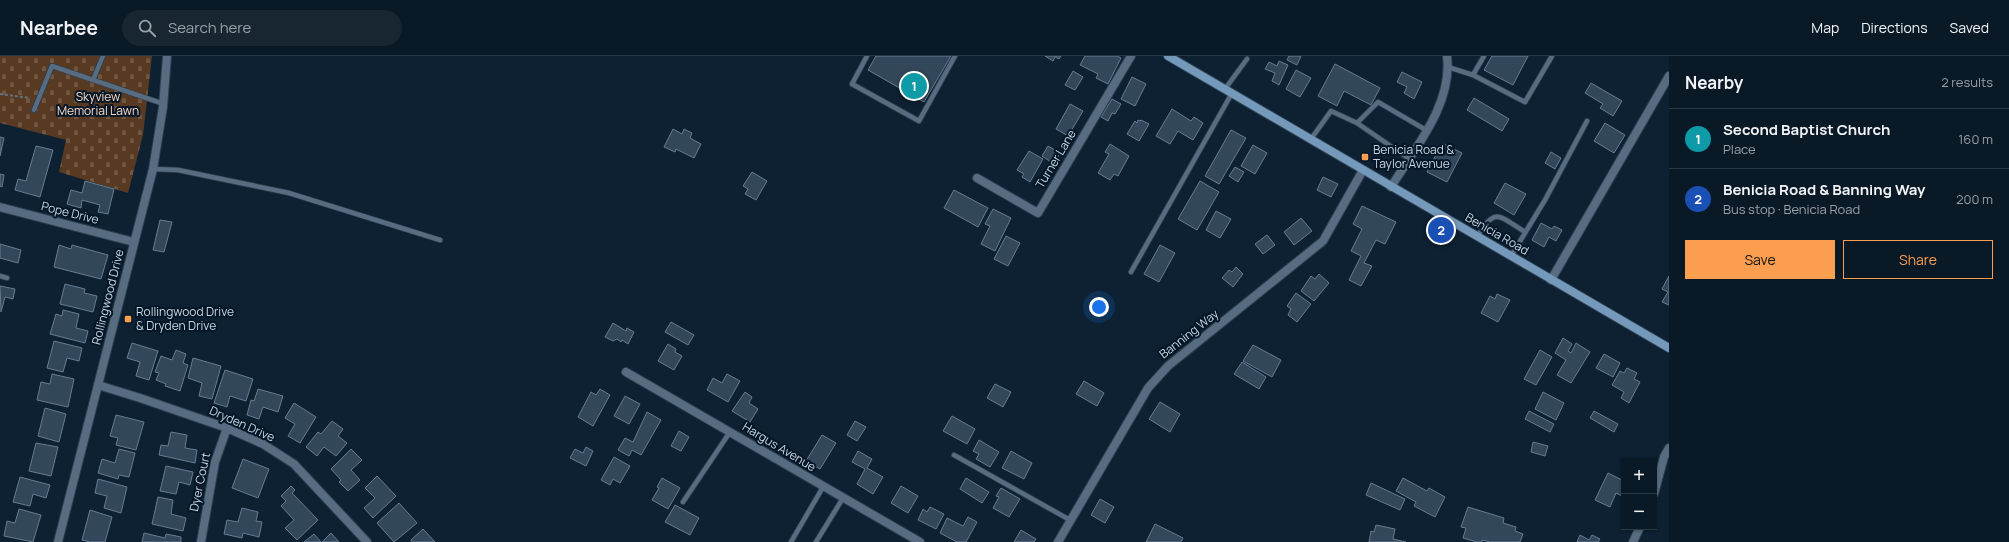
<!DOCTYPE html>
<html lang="en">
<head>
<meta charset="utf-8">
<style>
  body { margin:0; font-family:Manrope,sans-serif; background:#182632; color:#f1f3f6 }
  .controls { position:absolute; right:12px; bottom:12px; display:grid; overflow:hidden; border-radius:0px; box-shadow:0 1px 3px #0004 }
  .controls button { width:36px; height:36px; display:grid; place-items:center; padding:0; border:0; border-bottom:1px solid #2a3843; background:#0a1926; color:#f1f3f6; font:20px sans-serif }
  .you { position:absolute; left:1099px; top:251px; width:14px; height:14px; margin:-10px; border:3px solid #fff; border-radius:50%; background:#1a73e8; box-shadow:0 0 0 6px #1a73e833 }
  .badge { display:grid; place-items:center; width:26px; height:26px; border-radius:50%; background:#fb9e50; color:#fff; font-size:13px; font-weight:700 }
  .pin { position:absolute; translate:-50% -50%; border:2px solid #fff; box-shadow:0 1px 4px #0006 }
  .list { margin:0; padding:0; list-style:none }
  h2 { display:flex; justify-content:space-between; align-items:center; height:52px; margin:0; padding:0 16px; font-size:17px }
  h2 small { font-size:13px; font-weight:400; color:#99a0a7 }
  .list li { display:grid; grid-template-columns:26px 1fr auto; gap:12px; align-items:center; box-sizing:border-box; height:60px; padding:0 16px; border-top:1px solid #2a3843 }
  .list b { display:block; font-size:15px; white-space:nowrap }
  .list p { margin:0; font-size:13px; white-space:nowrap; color:#99a0a7 }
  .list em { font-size:13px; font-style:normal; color:#99a0a7 }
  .actions { display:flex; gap:8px; padding:12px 16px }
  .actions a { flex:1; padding:9px 0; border:1px solid #fb9e50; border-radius:0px; text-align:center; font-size:14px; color:#fb9e50 }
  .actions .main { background:#fb9e50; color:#111 }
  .icon { flex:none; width:22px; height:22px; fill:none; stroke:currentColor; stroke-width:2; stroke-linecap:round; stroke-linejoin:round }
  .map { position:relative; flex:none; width:1669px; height:486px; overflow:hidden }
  header { display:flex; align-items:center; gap:24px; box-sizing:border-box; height:56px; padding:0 20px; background:#0a1926; border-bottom:1px solid #2a3843 }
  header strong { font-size:19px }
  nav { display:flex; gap:22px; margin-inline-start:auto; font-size:14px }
  .search { width:280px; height:36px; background:#182632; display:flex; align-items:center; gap:10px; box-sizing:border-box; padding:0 14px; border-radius:22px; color:#99a0a7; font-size:15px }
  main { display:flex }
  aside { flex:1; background:#0a1926 }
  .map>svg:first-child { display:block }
</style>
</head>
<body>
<header>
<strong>Nearbee</strong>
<div class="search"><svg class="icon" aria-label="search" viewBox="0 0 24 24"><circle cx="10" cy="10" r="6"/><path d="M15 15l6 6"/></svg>Search here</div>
<nav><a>Map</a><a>Directions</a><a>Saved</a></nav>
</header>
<main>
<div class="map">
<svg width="1669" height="486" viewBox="0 0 1669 486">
  <defs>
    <pattern id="cemetery-stones" width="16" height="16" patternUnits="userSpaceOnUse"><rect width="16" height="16" fill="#583a22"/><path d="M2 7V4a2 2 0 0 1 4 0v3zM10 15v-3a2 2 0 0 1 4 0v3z" fill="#6f5642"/></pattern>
  </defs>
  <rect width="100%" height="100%" fill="#0d2132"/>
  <!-- cemetery -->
  <path fill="url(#cemetery-stones)" d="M 0,0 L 152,0 L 143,79 L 128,137 L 59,116 L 66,84 L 0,67 Z"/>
  <!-- building -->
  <path fill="#32475a" stroke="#667c91" d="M 876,0 L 951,0 L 924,46 L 868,14 Z
    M 1045,0 L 1061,0 L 1059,3 L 1055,1 L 1053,5 Z
    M 1085,0 L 1117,0 L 1121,2 L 1108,28 L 1096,22 L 1098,18 L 1080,9 Z
    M 1289,0 L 1301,0 L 1297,9 L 1287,4 Z
    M 1492,0 L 1528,0 L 1513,29 L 1484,14 Z
    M 1279,5 L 1288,9 L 1279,29 L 1272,25 L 1275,17 L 1265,13 L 1269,6 L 1277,10 Z
    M 1335,8 L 1380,32 L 1371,49 L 1344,35 L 1337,50 L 1318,40 Z
    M 1296,14 L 1311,22 L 1300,41 L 1286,33 Z
    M 1073,15 L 1083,21 L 1075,34 L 1065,29 Z
    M 1402,16 L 1422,26 L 1414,43 L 1404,37 L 1407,31 L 1397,26 Z
    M 1132,21 L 1146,28 L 1135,50 L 1121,43 Z
    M 1591,27 L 1622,45 L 1613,60 L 1600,52 L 1603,48 L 1585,37 Z
    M 1474,42 L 1509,63 L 1502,75 L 1467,54 Z
    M 1112,43 L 1121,48 L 1115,58 L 1112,57 L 1108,65 L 1101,61 Z
    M 1070,48 L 1083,55 L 1068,80 L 1056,73 Z
    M 1172,53 L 1191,65 L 1194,61 L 1203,67 L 1193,84 L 1178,75 L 1170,88 L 1156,80 Z
    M 1138,64 L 1140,65 L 1141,64 L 1149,68 L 1139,85 L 1127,78 L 1135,65 L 1137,67 Z
    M 1605,67 L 1625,79 L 1614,97 L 1594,85 Z
    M 673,73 L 682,78 L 684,73 L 692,77 L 690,82 L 701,88 L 694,102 L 676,93 L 675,96 L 664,91 Z
    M 1231,74 L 1246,82 L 1219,128 L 1205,120 Z
    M 0,81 L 4,82 L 0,100 Z
    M 1442,87 L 1462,97 L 1447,126 L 1427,116 Z
    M 1110,88 L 1129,100 L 1118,120 L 1114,118 L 1110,124 L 1098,117 L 1109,98 L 1105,96 Z
    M 1253,89 L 1267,97 L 1255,118 L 1241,110 Z
    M 36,90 L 53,94 L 40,141 L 15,134 L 18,123 L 26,125 Z
    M 1048,90 L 1060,97 L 1054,108 L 1042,100 Z
    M 1029,95 L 1043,103 L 1030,126 L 1022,121 L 1024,118 L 1017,114 Z
    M 1551,96 L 1561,102 L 1555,113 L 1545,107 Z
    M 1235,111 L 1244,116 L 1238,126 L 1229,120 Z
    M 752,116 L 767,125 L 756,144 L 745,138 L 748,133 L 743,130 Z
    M 0,118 L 4,119 L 2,131 L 0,130 Z
    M 1323,121 L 1338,128 L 1331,141 L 1317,134 Z
    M 85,125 L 114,133 L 108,158 L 98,156 L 100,149 L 82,144 L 81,152 L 67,148 L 71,134 L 82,137 Z
    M 1200,125 L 1219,136 L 1197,174 L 1178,163 Z
    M 1505,127 L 1526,138 L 1514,159 L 1494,147 Z
    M 954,134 L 988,152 L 978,171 L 944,152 Z
    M 1362,150 L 1396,166 L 1385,188 L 1376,184 L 1364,207 L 1372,210 L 1361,230 L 1349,224 L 1361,200 L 1351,195 L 1362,173 L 1353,168 Z
    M 993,153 L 1011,162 L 995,195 L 981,188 L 990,170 L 985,168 Z
    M 1216,155 L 1231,163 L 1220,182 L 1206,174 Z
    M 1301,162 L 1312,175 L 1294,189 L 1284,176 Z
    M 160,164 L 172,166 L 164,196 L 153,194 Z
    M 1541,167 L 1552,173 L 1554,170 L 1562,174 L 1556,185 L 1549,181 L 1544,191 L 1532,184 Z
    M 1267,179 L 1275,189 L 1263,198 L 1255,188 Z
    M 1006,180 L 1020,187 L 1008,210 L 994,203 Z
    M 0,188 L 21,194 L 18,207 L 0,202 Z
    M 59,189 L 71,193 L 72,189 L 108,199 L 101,223 L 54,211 Z
    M 1160,189 L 1175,197 L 1159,226 L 1144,218 Z
    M 1236,211 L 1243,218 L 1233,231 L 1222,222 L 1229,214 L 1232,216 Z
    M 1319,218 L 1329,227 L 1314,245 L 1301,235 L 1311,220 L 1315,223 Z
    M 1669,220 L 1669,249 L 1662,246 L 1668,236 L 1662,233 Z
    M 65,228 L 85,233 L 84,237 L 97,240 L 93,256 L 60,248 Z
    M 0,230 L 15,233 L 13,243 L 5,241 L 1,256 Z
    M 1296,237 L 1311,248 L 1297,266 L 1288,259 L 1291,253 L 1287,250 Z
    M 1497,238 L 1510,244 L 1498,266 L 1481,257 L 1490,240 L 1495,243 Z
    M 63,254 L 79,258 L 76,272 L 88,275 L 85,287 L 50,278 L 56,258 L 62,260 Z
    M 671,266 L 694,279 L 688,289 L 665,276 Z
    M 613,267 L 626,275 L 627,272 L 634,276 L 628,288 L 622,284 L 621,286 L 617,283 L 613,285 L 605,281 Z
    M 1563,282 L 1572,288 L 1568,295 L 1571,297 L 1576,287 L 1590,296 L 1571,327 L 1557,319 L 1566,304 L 1555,297 Z
    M 54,285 L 82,292 L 79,305 L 67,302 L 63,316 L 47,312 Z
    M 132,287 L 158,295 L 149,324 L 136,320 L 140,306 L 127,302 Z
    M 668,288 L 676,293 L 675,296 L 682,300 L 674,314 L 658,305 Z
    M 1253,289 L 1281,304 L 1272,321 L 1243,305 Z
    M 176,294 L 186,298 L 183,307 L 188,309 L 180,335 L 165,330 L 166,328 L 156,324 L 159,317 L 155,316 L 161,300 L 172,304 Z
    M 1540,294 L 1552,301 L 1536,329 L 1524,323 Z
    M 1604,298 L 1620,307 L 1613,321 L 1596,312 Z
    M 193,302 L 221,310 L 212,343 L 199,340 L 202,327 L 188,322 Z
    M 1242,306 L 1266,321 L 1259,333 L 1234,318 Z
    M 1627,312 L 1637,317 L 1634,323 L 1640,326 L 1629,347 L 1621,342 L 1624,336 L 1612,329 L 1620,315 L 1624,317 Z
    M 225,314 L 253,323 L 246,345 L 230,340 L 227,351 L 214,347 Z
    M 52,318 L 74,323 L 68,351 L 37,344 L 41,326 L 50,328 Z
    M 727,318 L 740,325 L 728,346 L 707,334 L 713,322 L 722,327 Z
    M 1084,325 L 1104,337 L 1097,350 L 1076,338 Z
    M 995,328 L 1011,336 L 1003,351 L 987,342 Z
    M 258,333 L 283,340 L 278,356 L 263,351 L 259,363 L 247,359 L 251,344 L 254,345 Z
    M 600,333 L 610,339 L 593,370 L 578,361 L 591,336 L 596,339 Z
    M 745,336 L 752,341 L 749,347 L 758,353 L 750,366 L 732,355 Z
    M 1543,336 L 1564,347 L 1556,364 L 1535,353 Z
    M 625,340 L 640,348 L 629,368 L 614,360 Z
    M 1160,346 L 1180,358 L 1170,376 L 1149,363 Z
    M 294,347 L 316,361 L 300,387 L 288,380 L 295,368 L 285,362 Z
    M 45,352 L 66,358 L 59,386 L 38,380 Z
    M 1529,355 L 1554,368 L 1550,376 L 1525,363 Z
    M 1594,355 L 1618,368 L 1614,376 L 1590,362 Z
    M 647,356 L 661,364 L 641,399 L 632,394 L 629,400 L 618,394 L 625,382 L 633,386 Z
    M 116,359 L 144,366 L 136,394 L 116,389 L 118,382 L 110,380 Z
    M 952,360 L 975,373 L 967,388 L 943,375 Z
    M 332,365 L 343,373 L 338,380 L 347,387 L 336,400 L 324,391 L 317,400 L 306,391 L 318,376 L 321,378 Z
    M 855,365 L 866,371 L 857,385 L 847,379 Z
    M 679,375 L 689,381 L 681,395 L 671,390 Z
    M 171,376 L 187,379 L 185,392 L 197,394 L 195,407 L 159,399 L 161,389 L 168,390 Z
    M 822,379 L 836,387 L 820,413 L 806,405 Z
    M 979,384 L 999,396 L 990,411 L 976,403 L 979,398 L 973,395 Z
    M 1533,386 L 1548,390 L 1545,400 L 1531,396 Z
    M 36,387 L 58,391 L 51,420 L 29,415 Z
    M 586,391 L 593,395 L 586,410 L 570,402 L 575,393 L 583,397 Z
    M 119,393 L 135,397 L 129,421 L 119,419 L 118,423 L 98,417 L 102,403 L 115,407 Z
    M 351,393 L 362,404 L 351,414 L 360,424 L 348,435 L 339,426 L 341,424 L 331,413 Z
    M 858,395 L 872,403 L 867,412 L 883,421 L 873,438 L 857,428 L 865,413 L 852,406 Z
    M 1011,395 L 1032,407 L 1024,423 L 1002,412 Z
    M 614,401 L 630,410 L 620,427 L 613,423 L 610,429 L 601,424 Z
    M 243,403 L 269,413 L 258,442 L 232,432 Z
    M 166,410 L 193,416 L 190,429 L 179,426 L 176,438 L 160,435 Z
    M 1608,417 L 1624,425 L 1624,441 L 1616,437 L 1610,451 L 1595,444 Z
    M 377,420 L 396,440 L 373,462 L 364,452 L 375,442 L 365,432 Z
    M 20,421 L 50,429 L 46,442 L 33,438 L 30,450 L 13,446 Z
    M 662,422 L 680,432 L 668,453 L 652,444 L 659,432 L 657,431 Z
    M 966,422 L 989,436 L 982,447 L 960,433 Z
    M 1403,422 L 1427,435 L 1429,432 L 1445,441 L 1435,461 L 1414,450 L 1416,446 L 1396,435 Z
    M 98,423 L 127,431 L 121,457 L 104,452 L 107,440 L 95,437 Z
    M 1371,427 L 1405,443 L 1400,454 L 1366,439 Z
    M 291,430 L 295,434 L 292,437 L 318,464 L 297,484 L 285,472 L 294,464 L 281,450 L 286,445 L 281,440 Z
    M 901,430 L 918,440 L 908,457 L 891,447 Z
    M 1001,432 L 1020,443 L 1009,461 L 993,452 L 999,441 L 996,440 Z
    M 158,441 L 173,444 L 171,458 L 186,462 L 183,475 L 152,468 Z
    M 1100,443 L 1114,451 L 1105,467 L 1091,459 Z
    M 399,447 L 417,467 L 394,486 L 377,467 Z
    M 675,449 L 699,462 L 690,479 L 665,466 Z
    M 930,451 L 944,458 L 936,473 L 918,464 L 923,453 L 927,456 Z
    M 1468,451 L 1504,462 L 1503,467 L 1516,471 L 1515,475 L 1523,478 L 1520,486 L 1490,486 L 1482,484 L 1482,486 L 1477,486 L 1463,482 L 1466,472 L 1461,471 Z
    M 242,452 L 258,456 L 256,465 L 262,466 L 259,481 L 243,477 L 242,482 L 224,478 L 227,464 L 238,466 Z
    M 19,453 L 41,459 L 33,486 L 4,480 L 7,465 L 15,467 Z
    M 90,454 L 112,461 L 105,486 L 90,486 L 82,484 Z
    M 968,461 L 977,466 L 966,486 L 957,486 L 940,477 L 947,462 L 963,470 Z
    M 1155,468 L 1183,482 L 1181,486 L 1146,486 Z
    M 1376,469 L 1395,473 L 1393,483 L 1406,486 L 1369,486 L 1371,475 L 1374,476 Z
    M 423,473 L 435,486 L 412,486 L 411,484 Z
    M 1021,474 L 1036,483 L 1034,486 L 1014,486 Z
    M 144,477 L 165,482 L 166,478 L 181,481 L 181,486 L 142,486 Z
    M 331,477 L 339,486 L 322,486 Z
    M 314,478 L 321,486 L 304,486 Z
    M 1580,479 L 1589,484 L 1592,479 L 1600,483 L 1598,486 L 1577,486 Z"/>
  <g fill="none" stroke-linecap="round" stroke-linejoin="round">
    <!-- service casing -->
    <g stroke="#2b3e4e" stroke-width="6">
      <path id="service" d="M 867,0 L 852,28 L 919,65 L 955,0
        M 1448,11 L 1473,19 L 1525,46 L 1552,0
        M 1473,19 L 1484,0
        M 93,24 L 103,0
        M 1225,33 L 1247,3
        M 34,54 L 52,10 L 164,48
        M 1311,83 L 1331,55 L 1357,67
        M 1408,102 L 1357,67 L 1378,46 L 1426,74
        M 153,113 L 178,114 L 289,137 L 440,184
        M 1477,181 C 1495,150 1499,160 1525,176
        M 1511,200 L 1545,144 L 1587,65
        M 1131,216 L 1232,37
        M 0,220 L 7,222
        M 954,399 L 1070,464
        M 683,446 L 730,376
        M 791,486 L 823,431
        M 816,486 L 843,442"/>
    </g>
    <!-- minor casing -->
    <g stroke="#2b3e4e" stroke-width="10">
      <path id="minor" d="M 977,122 L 1038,157 L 1131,0
        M 1391,131 C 1415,92 1453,48 1447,0
        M 0,151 L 134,186
        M 1551,224 L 1669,20
        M 626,316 L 920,486
        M 98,329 L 140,342 L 227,372 L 263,388 L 294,408 L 367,486
        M 1654,438 L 1664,401 L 1669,392
        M 201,486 L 215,406 L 227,372
        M 1058,486 L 1148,332 L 1168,310 L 1323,185 L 1363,114
        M 1633,486 L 1640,471"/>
    </g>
    <!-- tertiary casing -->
    <g stroke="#2b3e4e" stroke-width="10">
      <path id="tertiary" d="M 58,486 L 153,113 L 163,51 L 167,0"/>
    </g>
    <!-- secondary casing -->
    <g stroke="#2b3e4e" stroke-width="10">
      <path id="secondary" d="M 1168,0 L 1669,292"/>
    </g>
    <!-- path -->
    <path stroke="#637382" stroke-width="2" stroke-dasharray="3 2" stroke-linecap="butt" d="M 0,38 L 30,42"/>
    <!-- service -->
    <use href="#service" stroke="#576c81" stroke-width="4.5"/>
    <!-- minor -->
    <use href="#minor" stroke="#576c81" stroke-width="8"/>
    <!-- tertiary -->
    <use href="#tertiary" stroke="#576c81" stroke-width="8"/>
    <!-- secondary -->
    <use href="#secondary" stroke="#7599ba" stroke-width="8"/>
  </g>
  <!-- markers -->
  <g fill="#fb9e50" stroke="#051728" stroke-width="1.5">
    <rect x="1361" y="97" width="8" height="8" rx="2"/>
    <rect x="124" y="259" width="8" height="8" rx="2"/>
  </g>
  <g text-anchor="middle" stroke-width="4" stroke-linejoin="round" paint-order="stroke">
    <!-- park labels -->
    <g font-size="12" fill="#fad9c1" stroke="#051728">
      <text x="98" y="45">Skyview<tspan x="98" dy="14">Memorial Lawn</tspan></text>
    </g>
    <!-- poi labels -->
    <g font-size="12" fill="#c9d5e1" stroke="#051728" text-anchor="start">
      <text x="1373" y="98">Benicia Road &amp;<tspan x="1373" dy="14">Taylor Avenue</tspan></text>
      <text x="136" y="260">Rollingwood Drive<tspan x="136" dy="14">&amp; Dryden Drive</tspan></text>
    </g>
    <!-- street labels -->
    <g font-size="12" fill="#c9d5e1" stroke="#051728">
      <text transform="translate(1056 103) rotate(-59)" y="4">Turner Lane</text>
      <text transform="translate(70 157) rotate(14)" y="4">Pope Drive</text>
      <text transform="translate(1497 178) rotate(30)" y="4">Benicia Road</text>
      <text transform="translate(108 241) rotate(-76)" y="4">Rollingwood Drive</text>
      <text transform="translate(1189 278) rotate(-38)" y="4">Banning Way</text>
      <text transform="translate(242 368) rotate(24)" y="4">Dryden Drive</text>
      <text transform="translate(779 391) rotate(31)" y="4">Hargus Avenue</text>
      <text transform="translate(200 426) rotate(-78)" y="4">Dyer Court</text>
    </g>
  </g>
</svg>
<div class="controls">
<button>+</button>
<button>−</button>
</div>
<div class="you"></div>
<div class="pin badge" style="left:914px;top:30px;background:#0f9aa8">1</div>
<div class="pin badge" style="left:1441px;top:174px;background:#1a4fb4">2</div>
</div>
<aside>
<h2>Nearby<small>2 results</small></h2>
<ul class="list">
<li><span class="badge" style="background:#0f9aa8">1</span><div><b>Second Baptist Church</b><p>Place</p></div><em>160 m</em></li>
<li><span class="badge" style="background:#1a4fb4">2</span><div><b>Benicia Road &amp; Banning Way</b><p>Bus stop · Benicia Road</p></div><em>200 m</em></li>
</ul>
<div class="actions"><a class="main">Save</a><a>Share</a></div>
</aside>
</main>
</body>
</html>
